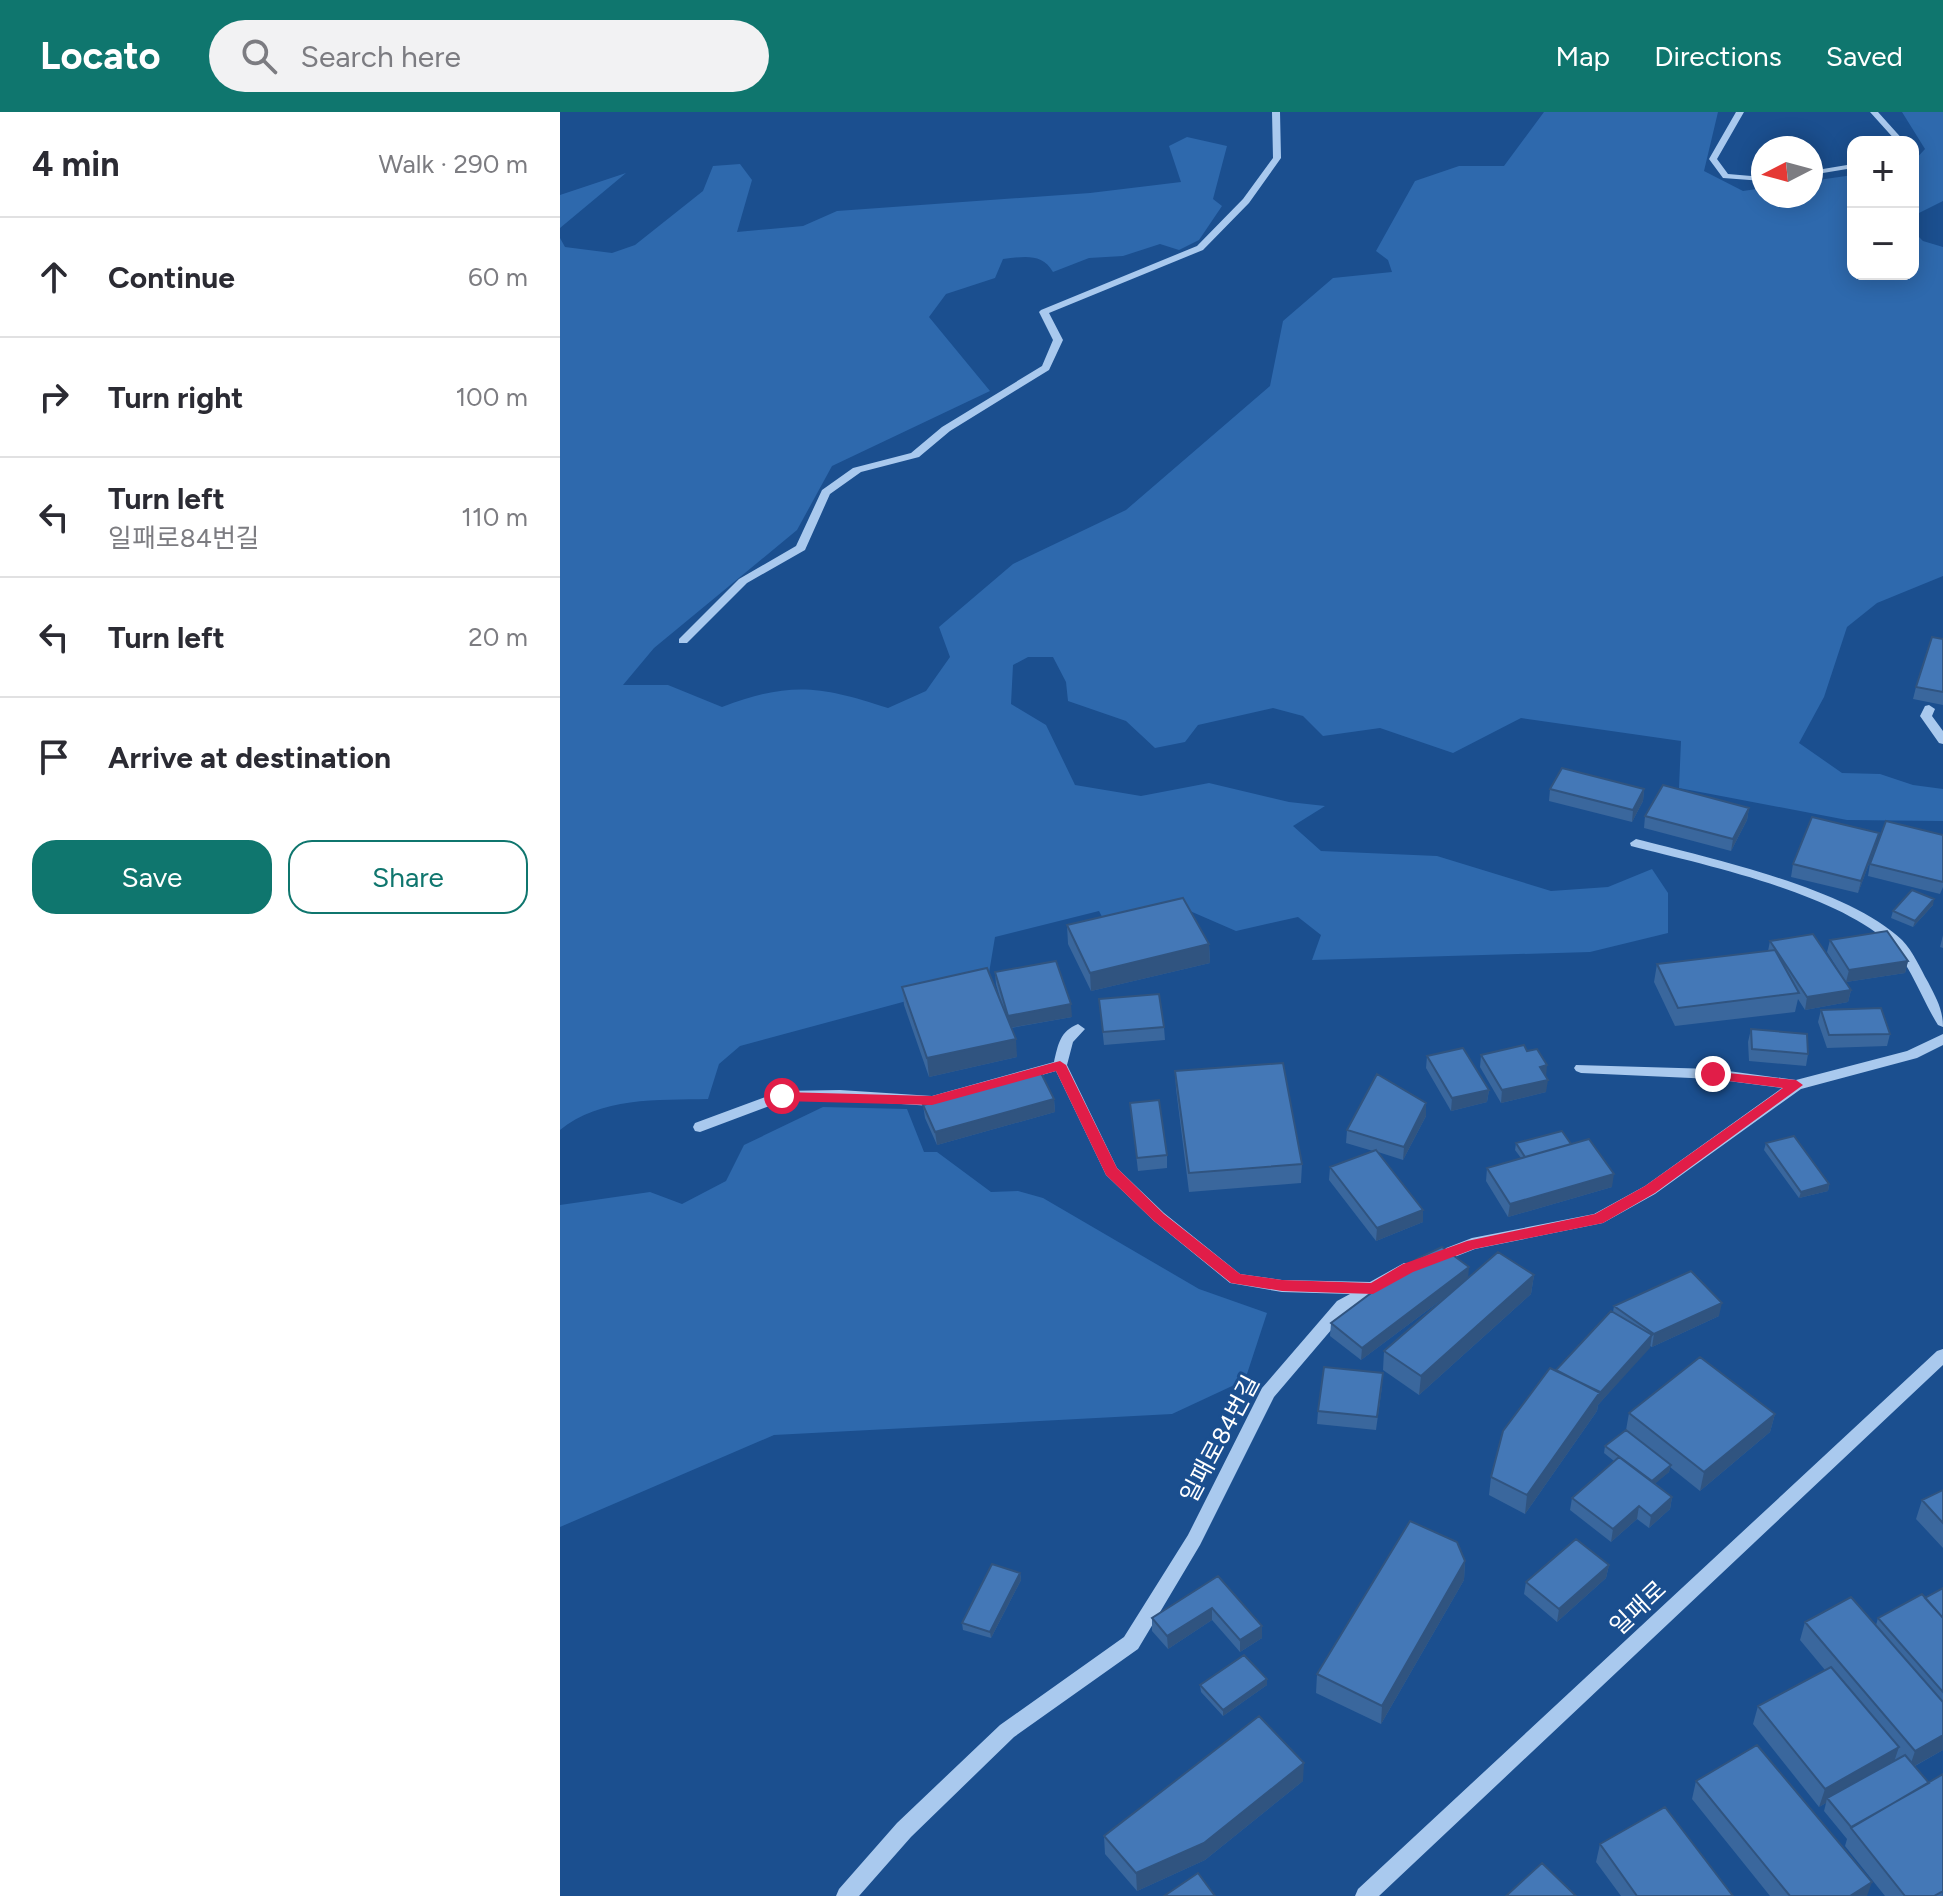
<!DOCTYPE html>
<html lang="en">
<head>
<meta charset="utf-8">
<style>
  body { margin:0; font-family:Figtree,"Noto Sans KR",sans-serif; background:#f2f2f3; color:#2b2b33 }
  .controls { position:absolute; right:24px; top:24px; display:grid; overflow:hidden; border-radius:16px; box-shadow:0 4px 20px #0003 }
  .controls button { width:72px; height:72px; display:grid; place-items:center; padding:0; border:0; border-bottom:2px solid #e1e1e2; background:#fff; color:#2b2b33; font:40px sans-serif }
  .compass { position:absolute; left:1191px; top:24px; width:72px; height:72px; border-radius:50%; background:#fff; box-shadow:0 4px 20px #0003; rotate:264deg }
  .stop { position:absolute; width:24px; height:24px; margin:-18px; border:6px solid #e11d48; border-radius:50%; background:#fff }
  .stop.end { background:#e11d48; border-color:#fff; box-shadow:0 2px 8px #0008 }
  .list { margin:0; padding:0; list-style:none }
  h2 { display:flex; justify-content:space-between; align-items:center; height:104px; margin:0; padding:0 32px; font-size:34px }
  h2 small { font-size:26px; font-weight:400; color:#7c7c81 }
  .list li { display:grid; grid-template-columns:52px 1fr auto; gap:24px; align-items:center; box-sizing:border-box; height:120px; padding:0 32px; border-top:2px solid #e1e1e2 }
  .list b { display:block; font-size:30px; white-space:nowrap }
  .list p { margin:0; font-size:26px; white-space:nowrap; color:#7c7c81 }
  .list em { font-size:26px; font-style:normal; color:#7c7c81 }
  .actions { display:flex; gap:16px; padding:24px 32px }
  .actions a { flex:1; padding:18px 0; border:2px solid #0f766e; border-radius:24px; text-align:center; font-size:28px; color:#0f766e }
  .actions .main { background:#0f766e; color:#fff }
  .icon { flex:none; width:44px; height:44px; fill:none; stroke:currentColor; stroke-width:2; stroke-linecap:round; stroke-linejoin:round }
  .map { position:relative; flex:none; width:1383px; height:1784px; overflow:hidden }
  header { display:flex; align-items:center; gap:48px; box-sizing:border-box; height:112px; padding:0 40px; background:#0f766e; color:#fff }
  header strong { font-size:38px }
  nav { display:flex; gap:44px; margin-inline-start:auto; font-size:28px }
  .search { width:560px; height:72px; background:#f2f2f3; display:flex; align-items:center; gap:20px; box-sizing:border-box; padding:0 28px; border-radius:44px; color:#7c7c81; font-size:30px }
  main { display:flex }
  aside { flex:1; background:#fff }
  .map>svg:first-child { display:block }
</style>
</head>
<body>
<header>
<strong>Locato</strong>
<div class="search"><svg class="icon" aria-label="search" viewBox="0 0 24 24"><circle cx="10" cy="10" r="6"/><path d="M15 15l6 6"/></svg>Search here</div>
<nav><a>Map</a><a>Directions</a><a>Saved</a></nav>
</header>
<main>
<aside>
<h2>4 min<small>Walk · 290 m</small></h2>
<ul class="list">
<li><svg class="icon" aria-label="ahead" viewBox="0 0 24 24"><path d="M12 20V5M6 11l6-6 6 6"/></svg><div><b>Continue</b></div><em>60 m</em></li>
<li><svg class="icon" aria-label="right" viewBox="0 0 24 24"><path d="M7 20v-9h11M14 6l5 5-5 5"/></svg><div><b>Turn right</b></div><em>100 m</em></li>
<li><svg class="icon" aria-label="left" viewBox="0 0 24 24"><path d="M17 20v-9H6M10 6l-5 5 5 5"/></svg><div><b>Turn left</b><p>일패로84번길</p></div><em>110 m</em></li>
<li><svg class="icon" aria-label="left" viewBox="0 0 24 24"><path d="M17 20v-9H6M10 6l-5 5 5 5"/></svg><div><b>Turn left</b></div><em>20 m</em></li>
<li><svg class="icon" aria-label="arrive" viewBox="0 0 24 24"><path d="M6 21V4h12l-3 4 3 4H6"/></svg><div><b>Arrive at destination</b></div></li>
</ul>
<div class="actions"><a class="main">Save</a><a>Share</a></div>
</aside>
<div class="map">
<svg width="1383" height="1784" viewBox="0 0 1383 1784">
  <rect width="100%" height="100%" fill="#1b4f8f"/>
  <!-- green -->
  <path fill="#2e69ad" d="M 984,0 L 1158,0 L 1144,59 L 1183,79 L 1203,76 L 1203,84 L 1251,84 L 1251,69 L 1293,63 L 1293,162 L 1353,162 L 1353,119 L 1363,129 L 1383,135 L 1383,464 L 1317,491 L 1287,515 L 1264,585 L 1239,631 L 1282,661 L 1320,662 L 1353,673 L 1383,677 L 1383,709 L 1287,708 L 1119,676 L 1121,629 L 961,606 L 893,641 L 820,616 L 763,624 L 743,604 L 713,596 L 638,613 L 625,630 L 595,636 L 566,609 L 508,589 L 506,570 L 493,545 L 468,545 L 453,553 L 451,592 L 486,613 L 515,673 L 581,684 L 649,671 L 729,690 L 765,694 L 733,714 L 761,739 L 877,744 L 991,779 L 1048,775 L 1092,757 L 1108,781 L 1108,821 L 1030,840 L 752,848 L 761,823 L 738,805 L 676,819 L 623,796 L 548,816 L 539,799 L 435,825 L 428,867 L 180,934 L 159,952 L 148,987 C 98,988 40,985 0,1018 L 0,126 L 5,135 L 52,141 L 75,133 L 143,79 L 153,54 L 180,52 L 192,68 L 177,120 L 243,114 L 277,99 L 530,81 L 621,70 L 609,34 L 627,25 L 667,34 L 653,87 L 662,94 L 639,128 L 619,138 L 600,132 L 563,144 L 529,146 L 493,160 C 482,140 462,145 443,147 L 435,166 L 386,182 L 369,205 L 430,279 L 272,354 L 237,418 L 94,536 L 63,573 L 108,573 L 162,595 C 230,569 261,574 328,596 L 366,579 L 390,545 L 379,515 L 453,452 L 566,398 L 710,274 L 723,209 L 773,166 L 832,160 L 828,148 L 816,139 L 855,69 L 899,54 L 944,54 Z
    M 1342,0 L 1383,0 L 1383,89 L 1353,104 L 1353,50 L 1365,37 Z
    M 66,61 L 0,116 L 0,83 Z
    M 263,995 L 347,997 L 364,1040 L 377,1040 L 431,1080 L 458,1079 L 483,1086 L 639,1177 L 707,1201 L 685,1268 L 612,1302 L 214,1323 L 0,1415 L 0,1093 L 90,1080 L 122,1092 L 166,1069 L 184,1033 Z"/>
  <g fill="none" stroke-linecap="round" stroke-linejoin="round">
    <!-- minor -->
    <path fill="#a9c9ee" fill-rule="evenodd" d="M 712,0 L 720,0 L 721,46 L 689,91 L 643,138 L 489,201 L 503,228 L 489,258 L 390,319 L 359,345 L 301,360 L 270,382 L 245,438 L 187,471 L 127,531 L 119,531 L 119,527 L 179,467 L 236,434 L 262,378 L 293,356 L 351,341 L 382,315 L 482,254 L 493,228 L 479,200 L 481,198 L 637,134 L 683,87 L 713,46 Z
      M 1176,0 L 1184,0 L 1157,47 L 1168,62 L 1203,65 L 1203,69 L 1163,66 L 1149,47 Z
      M 1310,0 L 1318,0 L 1345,30 L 1337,30 Z
      M 1293,52 L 1293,56 L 1251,63 L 1251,59 Z
      M 1369,593 L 1375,597 L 1372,604 L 1383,619 L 1383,632 L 1379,631 L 1360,604 L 1365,594 Z
      M 1076,727 C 1149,746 1288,776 1342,828 C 1353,839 1360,856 1368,870 C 1376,886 1383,897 1383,915 L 1378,913 C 1364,891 1349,851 1332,834 C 1278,781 1145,753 1071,734 L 1070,731 Z
      M 518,912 L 525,917 L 513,930 L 507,953 L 557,1056 L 604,1101 L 680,1162 L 722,1168 L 810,1170 L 844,1151 L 856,1151 L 858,1155 L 856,1159 L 789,1197 L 714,1285 L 640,1433 L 578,1537 L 454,1625 L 351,1725 L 299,1784 L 276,1784 L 279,1777 L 337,1711 L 440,1613 L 564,1525 L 628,1423 L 702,1276 L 777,1189 L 790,1182 L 722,1180 L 670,1171 L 594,1109 L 546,1063 L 496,959 L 372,994 L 280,988 L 223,989 L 140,1020 L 135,1019 L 133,1015 L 135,1011 L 222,979 L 280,978 L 372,984 L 494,950 C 498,933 500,919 518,912 Z
      M 1383,922 L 1383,933 L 1357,946 L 1241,977 L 1095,1082 L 1043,1111 L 915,1137 L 874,1153 L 868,1151 L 866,1147 L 868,1143 L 912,1126 L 1034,1102 L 1085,1074 L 1222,976 L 1153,967 L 1021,961 L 1016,959 L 1014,956 L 1016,953 L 1153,957 L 1236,968 L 1347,939 Z
      M 1383,1237 L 1383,1253 L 819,1784 L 795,1784 L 798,1777 L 1377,1239 Z"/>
  </g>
  <!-- wall -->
  <path fill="#3a679d" d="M 1383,527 L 1383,593 L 1353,587 L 1356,575 Z
    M 990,677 L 1084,677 L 1083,689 L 1072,710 L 989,689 Z
    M 1189,696 L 1187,708 L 1171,739 L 1084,716 L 1085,704 Z
    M 1383,723 L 1383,775 L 1380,782 L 1308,764 L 1310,752 Z
    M 1316,733 L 1298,781 L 1231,765 L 1233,752 Z
    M 1373,793 L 1353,815 L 1331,806 L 1333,799 Z
    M 507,813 L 649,832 L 650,851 L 531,879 L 508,832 Z
    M 1383,823 L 1383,836 L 1380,835 Z
    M 1270,828 L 1348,849 L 1345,861 L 1286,870 L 1267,840 Z
    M 1210,829 L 1291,878 L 1288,890 L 1245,898 L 1238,887 L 1235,900 L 1115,914 L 1094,870 L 1097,852 L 1208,839 Z
    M 435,860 L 512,905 L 451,916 L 457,945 L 369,965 L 344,893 L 342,875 L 442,894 L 436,872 Z
    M 539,887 L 604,915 L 605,928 L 544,933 Z
    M 1261,898 L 1330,922 L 1327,934 L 1267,936 L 1258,910 Z
    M 1191,917 L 1248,942 L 1246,954 L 1189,949 L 1188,930 Z
    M 967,939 L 986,965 L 986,980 L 941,991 L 920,955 L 921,943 Z
    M 867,944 L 929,978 L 927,990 L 891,999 L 866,956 Z
    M 615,959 L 742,1052 L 741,1071 L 629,1080 L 616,977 Z
    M 494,987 L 495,1000 L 377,1033 L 365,1006 L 363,993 Z
    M 570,991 L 607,1043 L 607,1056 L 578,1059 Z
    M 866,991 L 866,1004 L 843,1048 L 818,1040 L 863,1098 L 863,1110 L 816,1129 L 769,1068 L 770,1055 L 813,1039 L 786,1031 L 787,1018 Z
    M 956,1031 L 1011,1032 L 1052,1075 L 948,1105 L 926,1069 L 927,1056 L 961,1046 L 955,1038 Z
    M 1206,1031 L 1269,1072 L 1268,1079 L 1239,1086 L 1204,1038 Z
    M 974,1163 L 971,1182 L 859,1283 L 823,1258 L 824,1239 L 892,1180 L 801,1248 L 770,1224 L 771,1211 L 908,1166 Z
    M 1054,1194 L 1159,1204 L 1092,1235 L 1090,1234 L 1038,1293 L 1037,1299 L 965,1402 L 929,1383 L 931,1365 L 996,1259 L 1053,1200 Z
    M 822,1274 L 816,1318 L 757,1312 L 758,1299 Z
    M 1069,1301 L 1215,1302 L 1210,1320 L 1140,1379 L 1110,1355 L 1109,1360 L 1095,1371 L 1112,1385 L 1110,1397 L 1089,1416 L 1077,1407 L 1051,1430 L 1010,1398 L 1012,1386 L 1054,1349 L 1044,1341 L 1045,1334 L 1066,1318 Z
    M 1383,1378 L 1383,1436 L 1356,1407 L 1362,1388 Z
    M 905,1449 L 904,1468 L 821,1612 L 756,1581 L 757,1562 Z
    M 1049,1453 L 1046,1466 L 997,1510 L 964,1482 L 966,1470 Z
    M 460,1461 L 461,1468 L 431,1526 L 403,1518 L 402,1511 Z
    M 658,1464 L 702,1526 L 680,1540 L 652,1508 L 608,1537 L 592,1519 L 592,1506 Z
    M 1383,1476 L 1383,1638 L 1355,1654 L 1383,1784 L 1325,1784 L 1285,1734 L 1287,1727 L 1264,1699 L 1266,1691 L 1259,1695 L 1193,1612 L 1198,1594 L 1265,1558 L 1240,1528 L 1245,1510 L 1316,1513 L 1318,1506 L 1365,1485 Z
    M 640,1573 L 707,1573 L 663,1604 L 641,1580 Z
    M 743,1669 L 645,1748 L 577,1779 L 545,1742 L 544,1724 Z
    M 1136,1669 L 1307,1784 L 1210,1784 L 1132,1687 Z
    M 1040,1732 L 1173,1784 L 1061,1784 L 1036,1750 Z"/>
  <!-- shaded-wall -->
  <path fill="#305480" d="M 1084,677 L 1083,689 L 1072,710 L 1073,698 Z
    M 1189,696 L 1187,708 L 1171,739 L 1173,727 Z
    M 1319,721 L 1316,733 L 1298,781 L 1301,769 Z
    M 1374,787 L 1373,793 L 1353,815 L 1355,809 Z
    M 649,832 L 650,851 L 531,879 L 530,861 Z
    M 1348,849 L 1345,861 L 1286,870 L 1289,858 Z
    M 1291,878 L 1288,890 L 1245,898 L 1247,885 Z
    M 511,892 L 512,905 L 449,916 L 448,904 Z
    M 456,927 L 457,945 L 369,965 L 367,946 Z
    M 987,953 L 986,966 L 980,955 Z
    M 988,968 L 986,980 L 941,991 L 942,978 Z
    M 929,978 L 927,990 L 891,999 L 892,986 Z
    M 494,987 L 495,1000 L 377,1033 L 375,1020 Z
    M 866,991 L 866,1004 L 843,1048 L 844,1035 Z
    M 1054,1062 L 1052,1075 L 948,1105 L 950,1092 Z
    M 1269,1072 L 1268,1079 L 1239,1086 L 1241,1080 Z
    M 863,1098 L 863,1110 L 816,1129 L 817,1116 Z
    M 909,1155 L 908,1168 L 801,1248 L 802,1236 Z
    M 974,1163 L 971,1182 L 859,1283 L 861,1264 Z
    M 1162,1191 L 1159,1204 L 1092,1235 L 1094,1222 Z
    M 1092,1223 L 1090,1236 L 1038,1293 L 1037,1299 L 965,1402 L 967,1383 L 1038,1283 Z
    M 1215,1302 L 1210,1320 L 1140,1379 L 1144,1360 Z
    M 1111,1353 L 1109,1360 L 1089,1377 L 1090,1370 Z
    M 1112,1385 L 1110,1397 L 1089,1416 L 1091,1404 Z
    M 1079,1394 L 1077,1407 L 1051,1430 L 1053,1417 Z
    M 905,1449 L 904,1468 L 821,1612 L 822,1594 Z
    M 1049,1453 L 1046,1466 L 997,1510 L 999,1497 Z
    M 460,1461 L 461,1468 L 431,1526 L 430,1520 Z
    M 652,1496 L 652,1508 L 608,1537 L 607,1524 Z
    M 702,1514 L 702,1526 L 680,1540 L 680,1528 Z
    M 707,1567 L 707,1573 L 663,1604 L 663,1598 Z
    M 1383,1623 L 1383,1638 L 1349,1657 L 1355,1639 Z
    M 1339,1635 L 1333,1653 L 1267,1686 L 1266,1691 L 1259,1695 L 1265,1677 Z
    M 744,1651 L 743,1669 L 645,1748 L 577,1779 L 576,1761 Z
    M 1312,1770 L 1307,1784 L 1290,1784 Z"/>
  <!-- building -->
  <path fill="#4478b7" stroke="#305480" stroke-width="2" d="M 1372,525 L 1383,527 L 1383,580 L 1356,575 Z
    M 1002,656 L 1084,677 L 1073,698 L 990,677 Z
    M 1103,673 L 1189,696 L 1173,727 L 1085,704 Z
    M 1252,705 L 1319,721 L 1301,769 L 1233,752 Z
    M 1326,709 L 1383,723 L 1383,770 L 1310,752 Z
    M 1352,778 L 1374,787 L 1355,809 L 1333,799 Z
    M 623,786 L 649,832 L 530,861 L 507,813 Z
    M 1327,819 L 1348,849 L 1289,858 L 1270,828 Z
    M 1253,822 L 1291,878 L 1247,885 L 1210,829 Z
    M 1215,838 L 1239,881 L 1118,896 L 1097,852 Z
    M 496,849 L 511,892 L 448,904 L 435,860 Z
    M 427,856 L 456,927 L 367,946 L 342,875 Z
    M 599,882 L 604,915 L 543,920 L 539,887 Z
    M 1321,896 L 1330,922 L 1269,923 L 1261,898 Z
    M 1191,917 L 1247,922 L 1248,942 L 1192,937 Z
    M 964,933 L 967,939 L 977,937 L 987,953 L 980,955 L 988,968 L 942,978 L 921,943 Z
    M 903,936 L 929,978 L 892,986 L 867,944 Z
    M 723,951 L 742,1052 L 629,1061 L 615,959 Z
    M 481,961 L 494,987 L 375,1020 L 363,993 Z
    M 817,962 L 866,991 L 844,1035 L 787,1018 Z
    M 599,988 L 607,1043 L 577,1046 L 570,991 Z
    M 1002,1019 L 1011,1032 L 965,1045 L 956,1031 Z
    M 1234,1024 L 1269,1072 L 1241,1080 L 1206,1031 Z
    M 1029,1027 L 1054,1062 L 950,1092 L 927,1056 Z
    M 816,1038 L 863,1098 L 817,1116 L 770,1055 Z
    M 882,1135 L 909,1155 L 802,1236 L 771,1211 L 858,1146 Z
    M 938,1140 L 974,1163 L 861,1264 L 824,1239 Z
    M 1131,1159 L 1162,1191 L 1094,1222 L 1054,1194 Z
    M 1051,1199 L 1092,1223 L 1040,1281 L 996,1258 Z
    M 1140,1245 L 1215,1302 L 1144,1360 L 1069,1301 Z
    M 764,1255 L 823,1261 L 817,1305 L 758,1299 Z
    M 990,1256 L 1040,1280 L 967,1383 L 931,1365 L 943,1319 Z
    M 1066,1318 L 1111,1353 L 1092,1369 L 1045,1334 Z
    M 1059,1345 L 1112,1385 L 1091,1404 L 1079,1394 L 1053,1417 L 1012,1386 Z
    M 1383,1378 L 1383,1411 L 1362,1388 Z
    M 850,1409 L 897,1430 L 905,1449 L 822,1594 L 757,1562 Z
    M 1016,1427 L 1049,1453 L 999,1497 L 966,1470 Z
    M 432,1452 L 460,1461 L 430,1520 L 402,1511 Z
    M 658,1464 L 702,1514 L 680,1528 L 652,1496 L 607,1524 L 592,1506 Z
    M 1383,1476 L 1383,1506 L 1365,1486 Z
    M 1362,1482 L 1383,1506 L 1383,1580 L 1318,1506 Z
    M 1291,1485 L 1383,1590 L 1383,1623 L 1355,1639 L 1245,1510 Z
    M 684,1543 L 707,1567 L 663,1598 L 640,1573 Z
    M 1271,1555 L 1339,1635 L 1265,1677 L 1198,1594 Z
    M 699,1604 L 744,1651 L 644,1731 L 576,1761 L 544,1724 Z
    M 1197,1633 L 1312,1770 L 1290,1784 L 1230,1784 L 1136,1669 Z
    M 1345,1643 L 1369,1671 L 1291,1715 L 1267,1686 Z
    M 1383,1662 L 1383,1779 L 1374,1784 L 1345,1784 L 1291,1716 Z
    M 1105,1695 L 1173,1784 L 1077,1784 L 1040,1732 Z
    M 982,1751 L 1016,1784 L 946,1784 Z
    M 638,1761 L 655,1784 L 604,1784 Z"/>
  <!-- route -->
  <path fill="#e11d48" d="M 500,949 L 506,953 L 557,1056 L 604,1102 L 680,1162 L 722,1168 L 811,1171 L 843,1152 L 907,1129 L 1035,1102 L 1085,1074 L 1223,976 L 1153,967 L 1148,966 L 1148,959 L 1236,968 L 1243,973 L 1095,1081 L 1043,1111 L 914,1137 L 853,1160 L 813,1182 L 722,1179 L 671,1171 L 594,1109 L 546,1063 L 496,959 L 372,993 L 222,989 L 215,984 L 222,980 L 372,984 Z"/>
  <g text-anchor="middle" stroke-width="6" stroke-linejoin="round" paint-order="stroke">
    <!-- near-street labels -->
    <g font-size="24" fill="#fff" stroke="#1b4f8f">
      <text transform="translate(660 1327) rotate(-62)" y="8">일패로84번길</text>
      <text transform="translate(1078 1496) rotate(-43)" y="8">일패로</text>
    </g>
  </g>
</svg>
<div class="controls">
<button>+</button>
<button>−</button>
</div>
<svg class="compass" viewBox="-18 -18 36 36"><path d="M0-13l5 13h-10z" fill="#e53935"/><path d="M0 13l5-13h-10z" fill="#7c7c81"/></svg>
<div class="stop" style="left:222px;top:984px"></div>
<div class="stop end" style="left:1153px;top:962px"></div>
</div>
</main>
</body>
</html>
